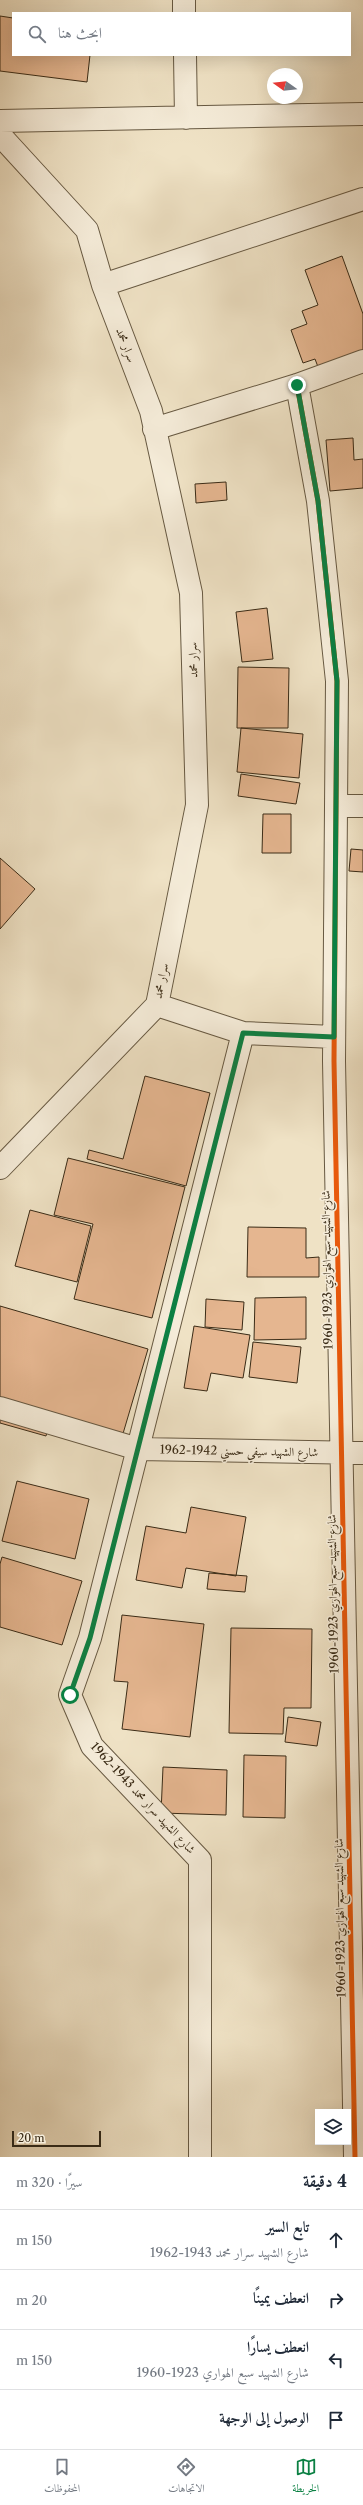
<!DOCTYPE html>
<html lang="ar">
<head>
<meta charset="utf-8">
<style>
  body { margin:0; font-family:"Libre Caslon Text",Amiri,serif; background:#f6f6f7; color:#1f2937; direction:rtl }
  .controls { position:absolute; right:12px; bottom:12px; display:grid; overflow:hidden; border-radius:0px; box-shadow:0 4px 16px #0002 }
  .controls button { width:36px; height:36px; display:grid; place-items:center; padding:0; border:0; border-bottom:1px solid #e0e1e3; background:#fff; color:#1f2937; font:20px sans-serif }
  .compass { position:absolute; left:267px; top:68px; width:36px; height:36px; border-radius:50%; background:#fff; box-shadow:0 4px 16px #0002; rotate:285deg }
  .scale { position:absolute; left:12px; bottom:10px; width:89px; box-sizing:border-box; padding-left:4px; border:2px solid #3a2b16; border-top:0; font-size:11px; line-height:14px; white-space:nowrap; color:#3a2b16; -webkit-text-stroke:3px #f5ecd9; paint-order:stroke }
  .stop { position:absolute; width:12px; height:12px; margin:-9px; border:3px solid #0b8043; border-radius:50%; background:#fff }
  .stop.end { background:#0b8043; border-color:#fff; box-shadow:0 1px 4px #0008 }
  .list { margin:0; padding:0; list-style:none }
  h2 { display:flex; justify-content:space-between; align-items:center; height:52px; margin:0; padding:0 16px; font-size:17px }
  h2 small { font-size:13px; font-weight:400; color:#747a83 }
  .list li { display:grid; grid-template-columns:26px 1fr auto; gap:12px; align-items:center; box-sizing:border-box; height:60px; padding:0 16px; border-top:1px solid #e0e1e3 }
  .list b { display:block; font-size:15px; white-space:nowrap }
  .list p { margin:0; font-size:13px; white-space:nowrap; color:#747a83 }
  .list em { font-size:13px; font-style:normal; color:#747a83 }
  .icon { flex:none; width:22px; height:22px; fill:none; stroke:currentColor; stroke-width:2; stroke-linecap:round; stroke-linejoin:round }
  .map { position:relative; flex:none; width:363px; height:2157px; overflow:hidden; direction:ltr }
  .search { position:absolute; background:#fff; box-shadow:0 4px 16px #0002; left:12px; right:12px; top:12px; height:44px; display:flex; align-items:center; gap:10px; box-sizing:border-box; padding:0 14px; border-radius:0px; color:#747a83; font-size:15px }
  .sheet { height:292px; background:#fff }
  nav { display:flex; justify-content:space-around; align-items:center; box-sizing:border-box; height:56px; border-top:1px solid #e0e1e3; background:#fff; font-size:11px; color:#747a83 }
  nav a { display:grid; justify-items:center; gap:2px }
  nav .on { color:#0b8043 }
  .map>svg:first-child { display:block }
</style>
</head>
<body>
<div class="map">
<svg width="363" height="2157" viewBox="0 0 363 2157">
  <rect width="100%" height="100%" fill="#efe2c5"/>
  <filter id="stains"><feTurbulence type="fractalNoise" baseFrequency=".005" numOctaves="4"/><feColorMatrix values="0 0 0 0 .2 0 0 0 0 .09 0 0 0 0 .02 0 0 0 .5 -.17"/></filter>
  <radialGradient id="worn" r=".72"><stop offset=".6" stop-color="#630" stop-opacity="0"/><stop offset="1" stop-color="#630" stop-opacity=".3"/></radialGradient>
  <!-- building -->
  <path fill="#e5b690" stroke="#3a2b16" d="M 0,16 L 13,18 L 13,55 L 90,55 L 87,82 L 0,71 Z
    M 342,256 L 363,314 L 363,365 L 323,380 L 315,359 L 303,363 L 291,330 L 307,324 L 302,311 L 318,305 L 305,270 Z
    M 353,438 L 354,460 L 363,459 L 363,488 L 330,491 L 326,440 Z
    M 226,482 L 227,500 L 196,503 L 195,484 Z
    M 267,608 L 273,659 L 242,662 L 236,612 Z
    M 238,667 L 289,668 L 288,728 L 237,728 Z
    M 241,728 L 303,734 L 299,778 L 237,772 Z
    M 241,774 L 300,783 L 296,804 L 238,796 Z
    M 263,814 L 291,814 L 291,853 L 262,853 Z
    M 351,849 L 363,850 L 363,872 L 349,871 Z
    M 0,858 L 35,889 L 0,929 Z
    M 145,1076 L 210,1093 L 186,1186 L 87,1159 L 89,1150 L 123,1159 Z
    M 68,1158 L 185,1187 L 152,1318 L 74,1299 L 93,1224 L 54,1215 Z
    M 30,1210 L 91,1226 L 77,1282 L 15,1266 Z
    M 248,1227 L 306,1228 L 306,1258 L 319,1257 L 319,1277 L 247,1277 Z
    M 306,1297 L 306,1339 L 254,1340 L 255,1298 Z
    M 206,1299 L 244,1302 L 242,1330 L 205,1327 Z
    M 0,1306 L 148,1349 L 122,1437 L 51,1417 L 46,1436 L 0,1423 Z
    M 194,1326 L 250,1335 L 243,1378 L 211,1373 L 207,1391 L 184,1388 Z
    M 253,1342 L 301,1347 L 297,1383 L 249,1377 Z
    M 17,1481 L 89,1499 L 75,1559 L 2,1541 Z
    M 191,1507 L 246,1517 L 236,1576 L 186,1568 L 182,1588 L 136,1580 L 146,1526 L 186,1533 Z
    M 2,1557 L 82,1581 L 62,1645 L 0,1627 L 0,1564 Z
    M 209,1573 L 247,1576 L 245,1592 L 207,1589 Z
    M 122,1615 L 204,1624 L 190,1737 L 122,1729 L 128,1682 L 114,1681 Z
    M 231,1628 L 312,1629 L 311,1708 L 284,1708 L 283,1734 L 229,1733 Z
    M 288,1717 L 321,1722 L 317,1746 L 285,1742 Z
    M 244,1755 L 286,1756 L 285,1818 L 243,1817 Z
    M 163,1767 L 227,1770 L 226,1815 L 161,1813 Z"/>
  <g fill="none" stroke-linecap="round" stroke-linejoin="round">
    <!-- minor casing -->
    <g stroke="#675942" stroke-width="24">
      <path id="minor" d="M 184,0 L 184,13
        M 185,55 L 186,118
        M 0,121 L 363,114
        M 0,135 L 87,230 L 103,285 L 151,411 L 191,593 L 197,805 L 157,1005 L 0,1168
        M 103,285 L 363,199
        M 297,385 L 318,501 L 337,681 L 334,1061 L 355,2157
        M 154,429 L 297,385 L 363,361
        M 336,806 L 363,806
        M 157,1005 L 243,1033 L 334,1037
        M 0,1408 L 138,1449 L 363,1453
        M 200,2157 L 200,1860 L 92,1746 L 70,1695 L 90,1638 L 243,1033"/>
    </g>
    <!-- minor -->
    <use href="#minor" stroke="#f5ecd9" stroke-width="22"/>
    <!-- cycleway casing -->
    <g stroke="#f5ecd9" stroke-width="8">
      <path id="cycleway" d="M 297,385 L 318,501 L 337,681 L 334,1061 L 355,2157"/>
    </g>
    <!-- cycleway -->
    <use href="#cycleway" stroke="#e8590c" stroke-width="5"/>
  </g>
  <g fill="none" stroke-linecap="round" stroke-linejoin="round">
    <!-- route -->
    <path stroke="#0b8043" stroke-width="5" d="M 70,1695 L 90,1638 L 243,1033 L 334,1037 L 337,681 L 318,501 L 297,385"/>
  </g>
  <g text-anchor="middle" stroke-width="3" stroke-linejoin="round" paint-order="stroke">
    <!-- street labels -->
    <g font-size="12" fill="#3a2b16" stroke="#f5ecd9">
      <text transform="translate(126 345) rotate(69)" y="4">سرار محمد</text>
      <text transform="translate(193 660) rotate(-92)" y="4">سرار محمد</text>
      <text transform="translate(161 981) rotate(-79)" y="4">سرار محمد</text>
      <text transform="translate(327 1270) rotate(-91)" y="4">شارع الشهيد سبع الهواري 1923-1960</text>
      <text transform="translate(239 1451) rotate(1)" y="4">شارع الشهيد سيفي حسني 1942-1962</text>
      <text transform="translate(333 1594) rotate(-91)" y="4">شارع الشهيد سبع الهواري 1923-1960</text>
      <text transform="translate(143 1798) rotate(47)" y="4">شارع الشهيد سرار محمد 1943-1962</text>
      <text transform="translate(340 1918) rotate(-91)" y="4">شارع الشهيد سبع الهواري 1923-1960</text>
    </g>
  </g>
  <rect width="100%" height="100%" filter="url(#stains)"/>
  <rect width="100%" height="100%" fill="url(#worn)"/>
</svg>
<div class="controls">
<button><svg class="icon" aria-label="layers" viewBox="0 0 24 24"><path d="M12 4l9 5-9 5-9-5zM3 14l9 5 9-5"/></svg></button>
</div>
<svg class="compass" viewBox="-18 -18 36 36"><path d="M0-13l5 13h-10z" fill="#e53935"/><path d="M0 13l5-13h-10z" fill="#747a83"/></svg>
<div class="scale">20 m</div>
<div class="stop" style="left:70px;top:1695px"></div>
<div class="stop end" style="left:297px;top:385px"></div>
<div class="search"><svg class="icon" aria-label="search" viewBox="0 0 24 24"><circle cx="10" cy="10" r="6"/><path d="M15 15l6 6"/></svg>ابحث هنا</div>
</div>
<section class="sheet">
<h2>4 دقيقة<small>سيرًا · 320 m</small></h2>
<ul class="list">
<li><svg class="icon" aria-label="ahead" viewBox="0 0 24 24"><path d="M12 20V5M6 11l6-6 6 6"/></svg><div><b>تابع السير</b><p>شارع الشهيد سرار محمد 1943-1962</p></div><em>150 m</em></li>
<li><svg class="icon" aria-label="right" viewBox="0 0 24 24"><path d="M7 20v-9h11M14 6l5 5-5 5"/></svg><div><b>انعطف يمينًا</b></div><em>20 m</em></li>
<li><svg class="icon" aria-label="left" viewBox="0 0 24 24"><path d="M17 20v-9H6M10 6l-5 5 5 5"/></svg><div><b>انعطف يسارًا</b><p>شارع الشهيد سبع الهواري 1923-1960</p></div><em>150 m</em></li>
<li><svg class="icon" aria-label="arrive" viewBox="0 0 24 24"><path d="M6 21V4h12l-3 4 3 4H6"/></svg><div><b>الوصول إلى الوجهة</b></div></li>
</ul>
</section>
<nav>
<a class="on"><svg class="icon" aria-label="map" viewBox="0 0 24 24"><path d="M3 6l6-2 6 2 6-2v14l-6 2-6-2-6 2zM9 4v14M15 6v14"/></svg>الخريطة</a>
<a><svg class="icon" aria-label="directions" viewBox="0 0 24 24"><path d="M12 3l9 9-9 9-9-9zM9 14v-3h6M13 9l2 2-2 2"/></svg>الاتجاهات</a>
<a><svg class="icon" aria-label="saved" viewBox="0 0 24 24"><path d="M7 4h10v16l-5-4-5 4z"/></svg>المحفوظات</a>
</nav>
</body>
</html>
